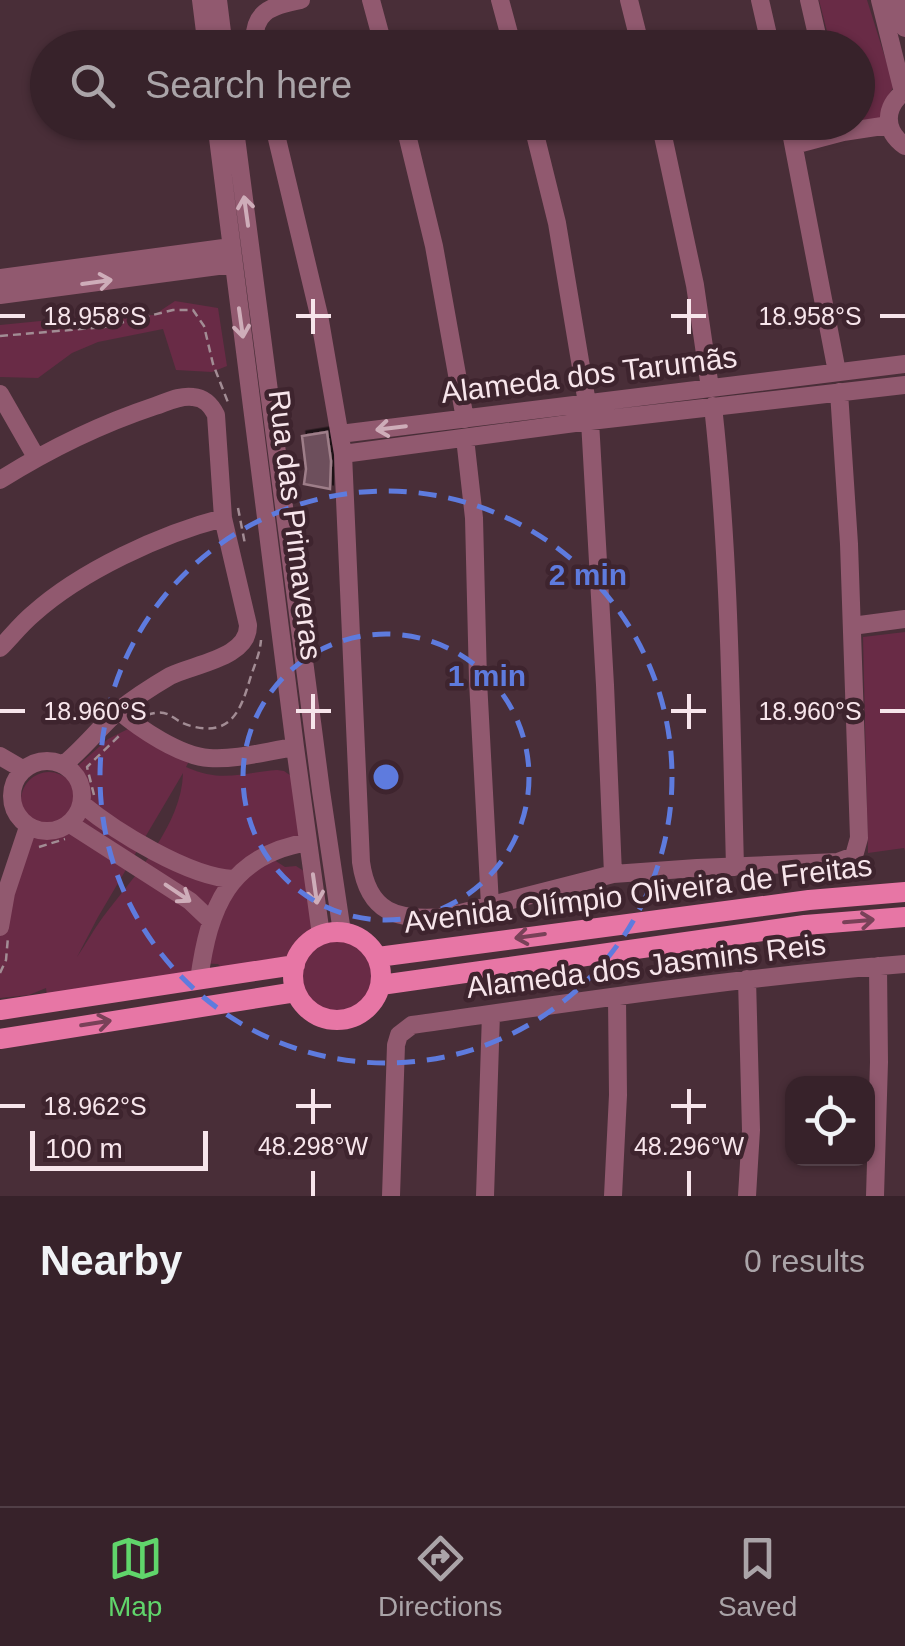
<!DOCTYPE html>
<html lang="en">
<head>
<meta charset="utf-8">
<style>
  body { margin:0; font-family:Helvetica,sans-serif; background:#3e2a32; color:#f1f3f6 }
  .controls { position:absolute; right:30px; bottom:30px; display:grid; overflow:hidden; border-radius:20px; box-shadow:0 2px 8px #0004 }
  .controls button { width:90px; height:90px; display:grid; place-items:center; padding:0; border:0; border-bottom:2px solid #513f47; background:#37222a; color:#f1f3f6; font:50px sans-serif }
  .scale { position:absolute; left:30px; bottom:25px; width:178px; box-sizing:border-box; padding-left:10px; border:5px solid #f7e5eb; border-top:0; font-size:28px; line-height:35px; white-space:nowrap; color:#f7e5eb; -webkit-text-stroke:8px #3e242e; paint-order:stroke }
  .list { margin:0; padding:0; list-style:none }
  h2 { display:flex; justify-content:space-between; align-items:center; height:130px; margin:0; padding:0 40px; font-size:42px }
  h2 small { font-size:32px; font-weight:400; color:#aaa4a8 }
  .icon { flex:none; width:55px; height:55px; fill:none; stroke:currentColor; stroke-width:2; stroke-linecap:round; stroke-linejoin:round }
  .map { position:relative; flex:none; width:905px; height:1196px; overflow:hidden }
  .search { position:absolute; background:#37222a; box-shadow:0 2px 8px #0004; left:30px; right:30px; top:30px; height:110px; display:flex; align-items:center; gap:25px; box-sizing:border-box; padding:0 35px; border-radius:55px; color:#aaa4a8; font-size:38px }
  .sheet { height:310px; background:#37222a }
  nav { display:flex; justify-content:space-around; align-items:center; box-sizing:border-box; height:140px; border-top:2px solid #513f47; background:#37222a; font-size:28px; color:#aaa4a8 }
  nav a { display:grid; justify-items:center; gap:5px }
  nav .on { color:#60d56b }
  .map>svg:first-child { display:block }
</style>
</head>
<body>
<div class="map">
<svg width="905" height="1196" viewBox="0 0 905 1196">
  <defs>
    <filter id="shadow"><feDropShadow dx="4.5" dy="-4.5" stdDeviation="0" flood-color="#0009"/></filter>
  </defs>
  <rect width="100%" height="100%" fill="#492e38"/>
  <!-- green -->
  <path fill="#692b46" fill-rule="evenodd" d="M 819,0 L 867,0 L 894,86 L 882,107 L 881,119 L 858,121 L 858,48 L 831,47 Z
    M 175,301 L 218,308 L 227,366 L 212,372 L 176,370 L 163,329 L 98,342 L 72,353 L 38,378 L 0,377 L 0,325 L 81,317 L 154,315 Z
    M 905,632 L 905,851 L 904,848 L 868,853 L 863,637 Z
    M 136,725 L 192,755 L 186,767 C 222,783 240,773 277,770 L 284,771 L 294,778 L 303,822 L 298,836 L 265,854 L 285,867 L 296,866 L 310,875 L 311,928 L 287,956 L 222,968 L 218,964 L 196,963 L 191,971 L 47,996 L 46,988 L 29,995 L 0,998 L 0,927 L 30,824 C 62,850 97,807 72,771 L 108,739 ZM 183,773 C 182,825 134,876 103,917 C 94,929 86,944 77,957 L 98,917 Z
    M21 800a28 28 0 1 1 56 0a28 28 0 1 1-56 0Z
    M302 976a37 37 0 1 1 74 0a37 37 0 1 1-74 0Z"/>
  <!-- building -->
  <path fill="#6d505b" stroke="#9e7e89" stroke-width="2.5" filter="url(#shadow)" d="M 327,432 L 331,461 L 330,489 L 304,484 L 306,469 L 302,436 Z"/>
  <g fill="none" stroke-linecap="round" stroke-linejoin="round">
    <!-- path -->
    <path stroke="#a28c94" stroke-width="2.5" stroke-dasharray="8 5" stroke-linecap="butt" d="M 0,336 L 104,327 L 173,310 L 193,310 L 204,326 L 213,364 L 229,405
      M 238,508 L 245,544
      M 147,715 C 171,707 171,721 191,726 C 231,737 241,710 250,679 C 254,666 260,654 261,640
      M 94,795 L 87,767 L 121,734
      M 39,847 L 65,839
      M 0,973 L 6,960 L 8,937"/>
    <!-- minor -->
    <path stroke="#91596f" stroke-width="18" d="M 201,0 L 207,48
      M 218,0 L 224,48
      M 371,0 L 384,48
      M 500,0 L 513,48
      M 629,0 L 641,48
      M 760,0 L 771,48
      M 809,0 L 820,48
      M 880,0 L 903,92
      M 897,0 L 905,28
      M 255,48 C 251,12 270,6 301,0
      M 905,91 C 884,107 883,130 905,146
      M 216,122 L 295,747 L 321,935
      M 234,122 L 321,791 L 342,932
      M 273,122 L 319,315 L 343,454 L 361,862 C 368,913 397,921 445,917 L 613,874 L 697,868 L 838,862 L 854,856 L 859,838 L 849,544 L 839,392
      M 404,122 L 434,246 L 465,419
      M 532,122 L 557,223 L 587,403
      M 660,122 L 695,285 L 710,388
      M 789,122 L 837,372
      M 794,145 L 843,132 L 889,125
      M 0,278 L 231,247
      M 0,295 L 233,264
      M 0,394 L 36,457
      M 713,406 C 730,559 731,714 735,867
      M 590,421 L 605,685 L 613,874
      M 340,434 L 905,364
      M 465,438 L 474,518 L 478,681 L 490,905
      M 343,454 L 590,421 L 905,385
      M 0,480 C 51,448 98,425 155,406 C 167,402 180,395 193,397 C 205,398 211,405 216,415 L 223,518 L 248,625 C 249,658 194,664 170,676 C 153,686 133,699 118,711 C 99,728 83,749 63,765
      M 852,626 L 905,619
      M 0,648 C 11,637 21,624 33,614 C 81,571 161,534 223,518
      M 119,711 C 140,729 180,756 209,758 C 237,760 267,751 295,747
      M 0,756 L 24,770
      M12 796a35 35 0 1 1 70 0a35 35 0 1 1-70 0Z
      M 82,804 C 116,832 189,877 233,879
      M 70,824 L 190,901 L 210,920
      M 0,927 L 6,893 L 28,827
      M 747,979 L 751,1130 L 747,1196
      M 199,980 C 209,907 228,856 308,842
      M 391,1196 L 396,1045 L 399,1035 L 412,1025 C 576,1002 740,977 905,964
      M 485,1196 L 491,1014
      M 613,1196 L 618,1095 L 617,997
      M 875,1196 L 879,1062 L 878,966"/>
    <!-- major -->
    <path stroke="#e776a5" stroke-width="20" d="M293 976a44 44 0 1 1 88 0a44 44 0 1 1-88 0Z
      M 378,957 L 809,900 L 905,892
      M 381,985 L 805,925 L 905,917
      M 0,1010 L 295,965
      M 0,1039 L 296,992"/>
  </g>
  <!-- one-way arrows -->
  <defs><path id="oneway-shaft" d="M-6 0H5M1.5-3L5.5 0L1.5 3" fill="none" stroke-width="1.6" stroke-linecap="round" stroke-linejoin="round" transform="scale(2.5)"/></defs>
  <g stroke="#ceadb9">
    <use href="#oneway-shaft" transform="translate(246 211) rotate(-98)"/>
    <use href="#oneway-shaft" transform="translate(97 282) rotate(-8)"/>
    <use href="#oneway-shaft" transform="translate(241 323) rotate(82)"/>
    <use href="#oneway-shaft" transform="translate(391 428) rotate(173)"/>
    <use href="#oneway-shaft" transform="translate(315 889) rotate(82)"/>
    <use href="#oneway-shaft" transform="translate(178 893) rotate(34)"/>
  </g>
  <g stroke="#794158">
    <use href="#oneway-shaft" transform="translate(859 921) rotate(-5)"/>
    <use href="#oneway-shaft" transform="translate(530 936) rotate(172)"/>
    <use href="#oneway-shaft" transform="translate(96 1023) rotate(-9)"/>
  </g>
  <!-- ticks -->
  <path fill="none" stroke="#f7e5eb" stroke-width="4" d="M 313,299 L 313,334M 689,299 L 689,334M 0,316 L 25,316M 296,316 L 331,316M 671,316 L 706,316M 880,316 L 905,316M 313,694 L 313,729M 689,694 L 689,729M 0,711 L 25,711M 296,711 L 331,711M 671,711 L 706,711M 880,711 L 905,711M 313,1089 L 313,1124M 689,1089 L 689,1124M 0,1106 L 25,1106M 296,1106 L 331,1106M 671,1106 L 706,1106M 313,1171 L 313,1196M 689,1171 L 689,1196"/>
  <!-- distance rings -->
  <g fill="none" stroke="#5e7bde" stroke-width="5" stroke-dasharray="18 12">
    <circle cx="386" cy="777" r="143"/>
    <circle cx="386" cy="777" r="286"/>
  </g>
  <g text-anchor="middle" stroke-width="9" stroke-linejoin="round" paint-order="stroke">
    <!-- street labels -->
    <g font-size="30" fill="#f7e5eb" stroke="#3e242e">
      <text transform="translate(589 375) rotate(-7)" y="10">Alameda dos Tarumãs</text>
      <text transform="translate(295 525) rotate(83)" y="10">Rua das Primaveras</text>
      <text transform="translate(638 894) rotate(-7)" y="10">Avenida Olímpio Oliveira de Freitas</text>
      <text transform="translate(646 966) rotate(-7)" y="10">Alameda dos Jasmins Reis</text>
    </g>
  </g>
  <g font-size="25" text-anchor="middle" fill="#f7e5eb" stroke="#3e242e" stroke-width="9" stroke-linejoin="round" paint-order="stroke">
    <text x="95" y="325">18.958°S</text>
    <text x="810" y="325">18.958°S</text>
    <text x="95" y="720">18.960°S</text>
    <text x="810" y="720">18.960°S</text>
    <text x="95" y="1115">18.962°S</text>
    <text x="313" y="1155">48.298°W</text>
    <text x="689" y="1155">48.296°W</text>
  </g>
  <circle cx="386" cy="777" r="15" fill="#5e7bde" stroke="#3e242e" stroke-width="5"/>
  <g font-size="30" text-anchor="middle" font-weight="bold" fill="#5e7bde" stroke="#3e242e" stroke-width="9" stroke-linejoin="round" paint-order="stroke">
    <text x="588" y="585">2 min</text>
    <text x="487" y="686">1 min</text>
  </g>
</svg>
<div class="controls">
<button><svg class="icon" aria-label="locate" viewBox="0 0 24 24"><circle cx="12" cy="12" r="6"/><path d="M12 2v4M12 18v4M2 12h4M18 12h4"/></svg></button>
</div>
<div class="scale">100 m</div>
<div class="search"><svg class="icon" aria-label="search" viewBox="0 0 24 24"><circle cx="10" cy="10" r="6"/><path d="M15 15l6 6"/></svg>Search here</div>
</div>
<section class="sheet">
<h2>Nearby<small>0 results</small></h2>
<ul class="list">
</ul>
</section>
<nav>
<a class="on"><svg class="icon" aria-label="map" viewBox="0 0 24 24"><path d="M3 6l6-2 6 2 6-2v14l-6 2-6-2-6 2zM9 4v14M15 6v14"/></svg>Map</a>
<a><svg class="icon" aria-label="directions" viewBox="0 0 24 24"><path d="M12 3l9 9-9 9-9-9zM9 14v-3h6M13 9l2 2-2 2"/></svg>Directions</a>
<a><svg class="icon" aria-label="saved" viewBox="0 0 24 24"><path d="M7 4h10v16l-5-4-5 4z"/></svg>Saved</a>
</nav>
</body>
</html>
